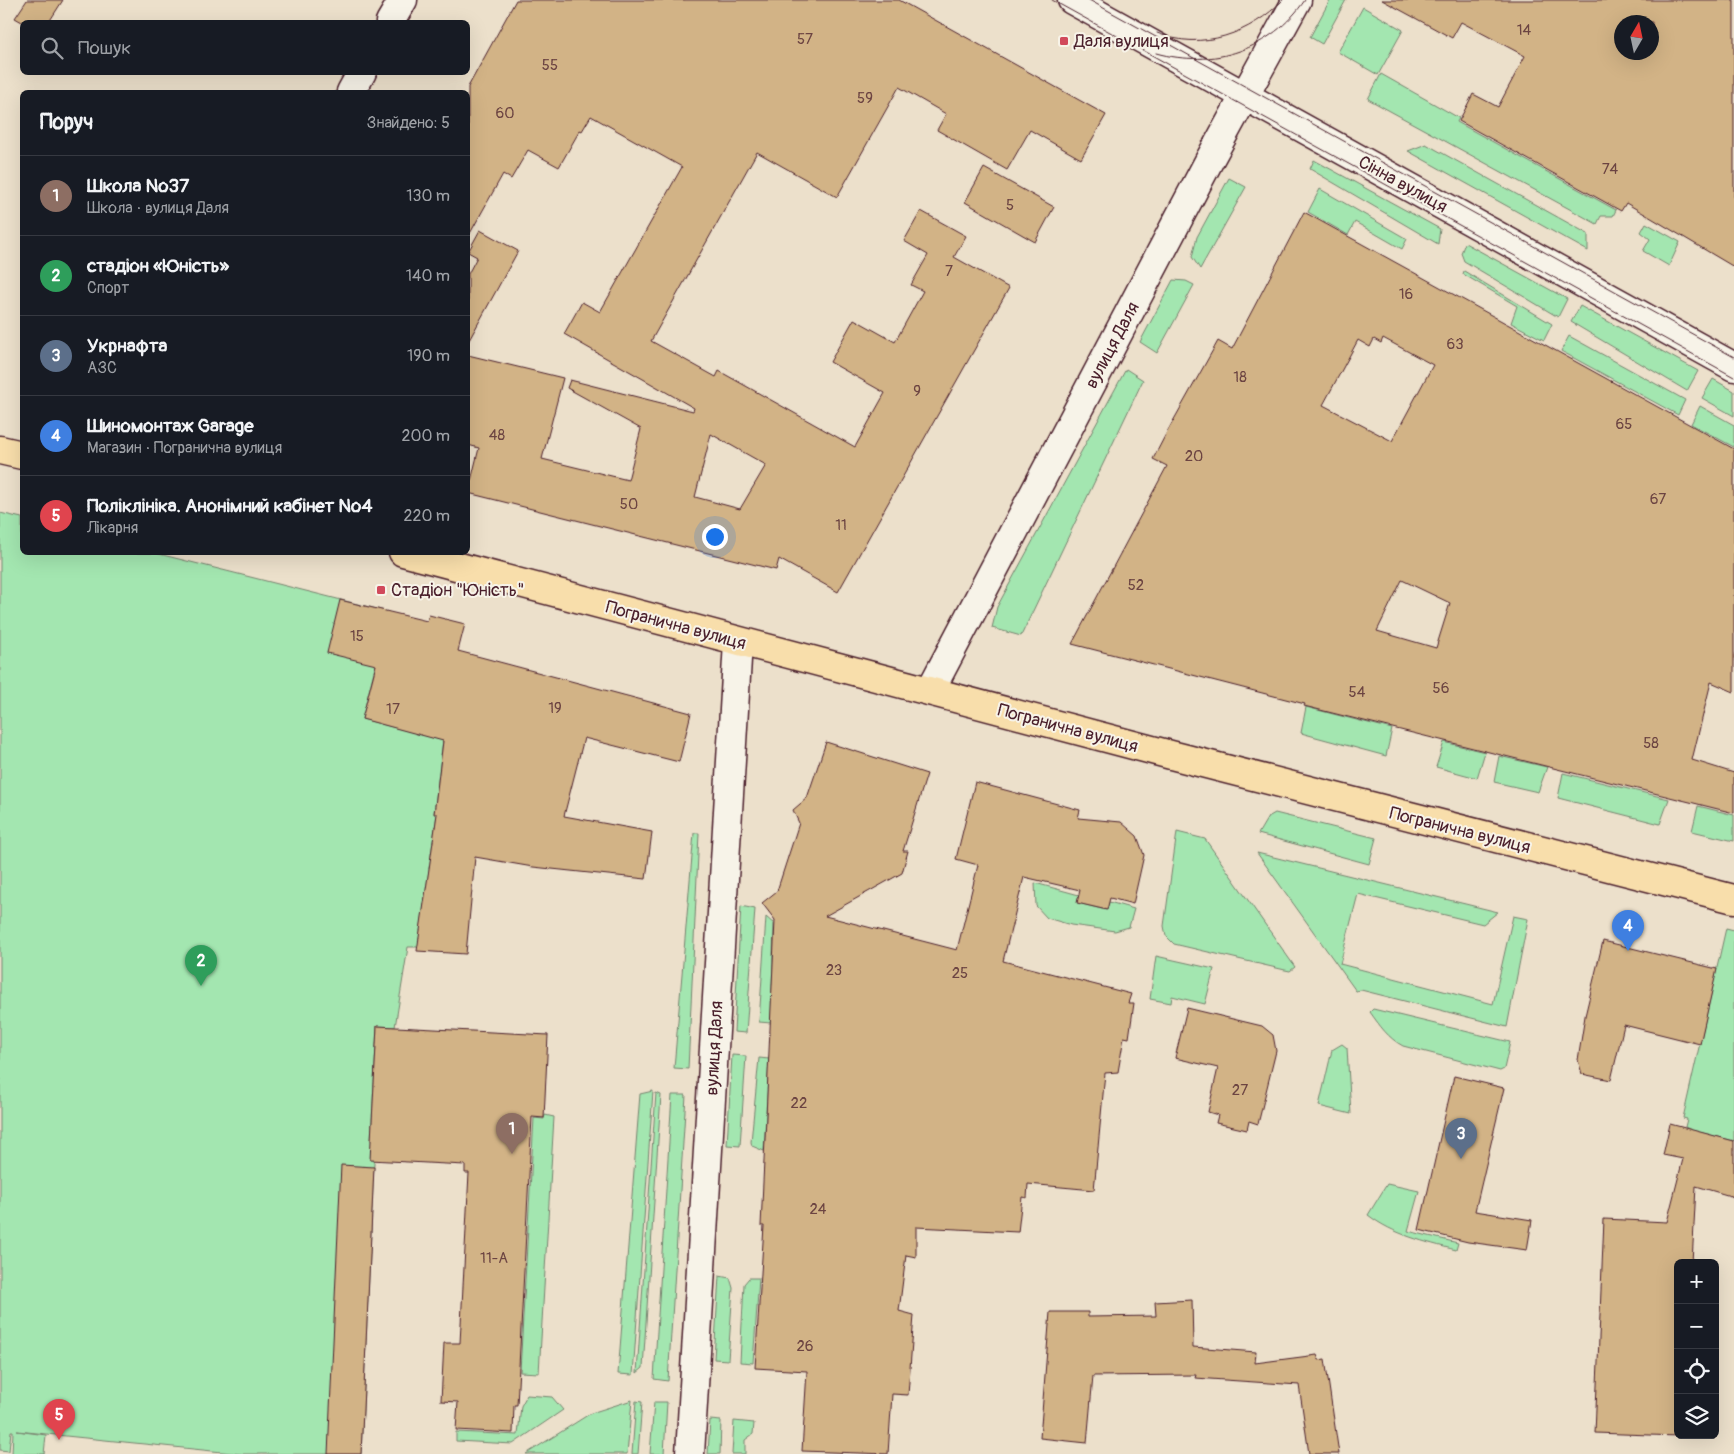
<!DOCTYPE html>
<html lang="uk">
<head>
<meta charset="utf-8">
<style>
  body { margin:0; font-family:Pangolin,sans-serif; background:#20242c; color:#f1f3f6 }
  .controls { position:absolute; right:15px; bottom:15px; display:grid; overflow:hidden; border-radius:8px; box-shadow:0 5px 20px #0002 }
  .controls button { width:45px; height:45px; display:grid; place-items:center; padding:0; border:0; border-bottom:1px solid #363941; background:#171b24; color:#f1f3f6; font:25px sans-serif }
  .compass { position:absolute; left:1614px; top:15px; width:45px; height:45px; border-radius:50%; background:#171b24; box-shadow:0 5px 20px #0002; rotate:9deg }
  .you { position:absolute; left:714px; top:536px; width:18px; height:18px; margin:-12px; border:4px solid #fff; border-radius:50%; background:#1a73e8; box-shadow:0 0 0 8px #1a73e833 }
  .badge { display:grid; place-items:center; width:32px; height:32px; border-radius:50%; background:#0b8043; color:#fff; font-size:16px; font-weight:700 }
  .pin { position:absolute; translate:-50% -41px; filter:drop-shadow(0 1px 2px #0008) }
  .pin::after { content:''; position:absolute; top:26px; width:18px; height:15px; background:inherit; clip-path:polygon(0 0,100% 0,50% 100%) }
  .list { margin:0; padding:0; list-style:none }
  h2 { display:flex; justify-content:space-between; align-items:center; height:65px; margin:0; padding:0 20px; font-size:21px }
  h2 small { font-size:16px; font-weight:400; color:#9ea1a6 }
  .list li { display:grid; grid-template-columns:32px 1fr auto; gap:15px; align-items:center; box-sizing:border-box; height:80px; padding:0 20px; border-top:1px solid #363941 }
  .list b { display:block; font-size:19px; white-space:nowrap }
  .list p { margin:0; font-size:16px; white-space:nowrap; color:#9ea1a6 }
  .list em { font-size:16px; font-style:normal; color:#9ea1a6 }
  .icon { flex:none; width:28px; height:28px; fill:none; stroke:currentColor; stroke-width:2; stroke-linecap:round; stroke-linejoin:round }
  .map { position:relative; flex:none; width:1734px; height:1454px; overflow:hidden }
  .search { position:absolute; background:#171b24; box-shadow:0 5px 20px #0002; left:20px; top:20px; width:450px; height:55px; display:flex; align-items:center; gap:12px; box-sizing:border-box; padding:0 18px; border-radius:8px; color:#9ea1a6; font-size:19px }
  .panel { position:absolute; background:#171b24; box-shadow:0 5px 20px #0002; left:20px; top:90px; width:450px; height:465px; border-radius:8px }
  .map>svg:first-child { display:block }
</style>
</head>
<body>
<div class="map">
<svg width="1734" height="1454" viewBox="0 0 1734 1454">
  <rect width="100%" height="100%" fill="#ece0cb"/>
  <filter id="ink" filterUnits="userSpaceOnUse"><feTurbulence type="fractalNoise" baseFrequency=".02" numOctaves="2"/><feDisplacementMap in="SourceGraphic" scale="10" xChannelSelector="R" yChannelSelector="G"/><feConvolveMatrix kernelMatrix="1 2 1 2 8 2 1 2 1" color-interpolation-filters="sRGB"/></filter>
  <g filter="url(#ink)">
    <!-- green -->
    <path fill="#a3e6b0" stroke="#76826e" d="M 1330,0 L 1346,0 L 1322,44 L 1310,37 Z
      M 1363,7 L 1403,30 L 1378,75 L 1338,52 Z
      M 1381,74 L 1459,118 L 1457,122 L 1616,210 L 1613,216 L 1601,216 L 1597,224 L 1368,99 Z
      M 1426,144 L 1588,234 L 1588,251 L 1408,151 Z
      M 1314,160 L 1440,229 L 1438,244 L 1310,169 Z
      M 1229,178 L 1246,187 L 1200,269 L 1192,257 L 1197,237 Z
      M 1320,189 L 1407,239 L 1402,249 L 1355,222 L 1348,235 L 1308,212 Z
      M 1646,223 L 1680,242 L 1669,266 L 1643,251 L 1650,239 L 1641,232 Z
      M 1465,243 L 1567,299 L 1558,317 L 1464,261 L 1461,253 Z
      M 1464,271 L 1552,324 L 1544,340 L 1511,323 L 1517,306 L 1463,274 Z
      M 1173,280 L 1186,281 L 1194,285 L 1157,353 L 1140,342 Z
      M 1580,306 L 1698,371 L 1687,391 L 1571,322 Z
      M 1569,336 L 1685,400 L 1678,415 L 1561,351 Z
      M 1126,369 L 1143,380 L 1021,636 L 992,628 L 997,607 Z
      M 1713,379 L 1734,391 L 1734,416 L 1702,398 Z
      M 1700,406 L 1734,425 L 1734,447 L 1691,424 Z
      M 0,513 L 22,518 L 22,552 L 155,553 L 389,612 L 362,719 L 443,740 L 434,813 L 437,814 L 418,947 L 408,947 L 395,1027 L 377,1026 L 371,1141 L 375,1141 L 361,1454 L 242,1454 L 17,1431 L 46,1435 L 44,1454 L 12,1454 L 13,1431 L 11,1431 L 9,1451 L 0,1450 Z
      M 1306,707 L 1392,729 L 1386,756 L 1301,733 Z
      M 1444,742 L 1485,752 L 1477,778 L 1436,767 Z
      M 1499,756 L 1547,767 L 1538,792 L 1494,782 Z
      M 1563,773 L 1669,799 L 1660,824 L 1558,798 Z
      M 1698,806 L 1734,815 L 1734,841 L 1692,831 Z
      M 1275,813 L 1376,838 L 1369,864 L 1258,834 L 1268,817 Z
      M 1177,832 L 1205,839 L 1295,967 L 1290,971 L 1285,970 L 1174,944 L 1166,936 L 1164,926 Z
      M 694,833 L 699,833 L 688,1069 L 674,1068 Z
      M 1257,853 L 1498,912 L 1483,924 L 1358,894 L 1340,964 L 1493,1004 L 1513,916 L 1528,919 L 1507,1027 L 1361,990 L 1356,991 Z
      M 1035,883 L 1079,895 L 1078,903 L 1106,910 L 1109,902 L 1134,909 L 1129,927 L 1115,931 L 1071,925 L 1047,918 L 1036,906 Z
      M 741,906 L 755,909 L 746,1033 L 734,1032 Z
      M 766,917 L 774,924 L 771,1023 L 759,1022 Z
      M 1726,928 L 1734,930 L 1734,1141 L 1691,1130 L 1685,1127 L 1687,1119 L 1683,1118 Z
      M 1156,956 L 1214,969 L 1205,1004 L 1172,996 L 1171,1003 L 1150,999 Z
      M 1373,1009 L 1510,1042 L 1504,1069 L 1500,1071 L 1403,1046 C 1388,1038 1380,1026 1370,1012 Z
      M 1342,1044 L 1347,1048 L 1351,1114 L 1319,1106 L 1332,1050 Z
      M 732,1055 L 746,1056 L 740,1146 L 727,1145 Z
      M 759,1058 L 769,1059 L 764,1151 L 752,1146 L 751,1142 Z
      M 653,1091 L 633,1375 L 618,1374 L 640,1094 Z
      M 656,1093 L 661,1095 L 643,1368 L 637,1373 Z
      M 672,1095 L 686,1095 L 668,1381 L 654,1379 Z
      M 545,1115 L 554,1117 L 539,1373 L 520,1372 L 534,1118 L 544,1119 Z
      M 1387,1184 L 1419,1191 L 1408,1231 L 1458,1243 L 1456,1250 C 1425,1242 1394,1235 1368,1215 Z
      M 719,1276 L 730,1278 L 733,1288 L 728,1360 L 714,1359 Z
      M 749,1278 L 759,1278 L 753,1363 L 740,1362 L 744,1284 Z
      M 527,1395 L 552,1397 L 563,1410 L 513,1444 L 456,1441 L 456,1432 L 518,1435 L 521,1406 Z
      M 632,1400 L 627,1454 L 526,1454 L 591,1413 Z
      M 636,1401 L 642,1402 L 638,1454 L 632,1454 Z
      M 654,1402 L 667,1402 L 664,1454 L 650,1454 Z
      M 710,1420 L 721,1421 L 720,1454 L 708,1454 Z
      M 734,1421 L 754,1423 L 753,1434 L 745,1440 L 745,1454 L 732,1454 Z"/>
    <!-- building -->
    <path fill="#d2b386" stroke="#4a1f2b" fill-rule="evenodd" d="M 27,0 L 63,0 L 49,22 L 22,22 L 15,18 Z
      M 516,0 L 899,0 L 1106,115 L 1081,159 L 1030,130 L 1007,170 L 937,130 L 946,114 L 899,87 L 837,197 L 757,152 L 651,341 L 716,377 L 719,371 L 855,447 L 885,393 L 830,362 L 854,319 L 895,342 L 923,291 L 911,285 L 928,255 L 904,241 L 921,211 L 966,236 L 954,257 L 1009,288 L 838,592 L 779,559 L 776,570 L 468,493 L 479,448 L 468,445 L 468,355 L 563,378 L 542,459 L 628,480 L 641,429 L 567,388 L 570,380 L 693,411 L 694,408 L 564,334 L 582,302 L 600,312 L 682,167 L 591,116 L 582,131 L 580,130 L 559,167 L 528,150 L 511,179 L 503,174 L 468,237 L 468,87 ZM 711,434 L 766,465 L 740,509 L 695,497 Z
      M 1382,0 L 1734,0 L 1734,267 L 1626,203 L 1621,211 L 1459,121 L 1473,94 L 1498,107 L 1525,56 L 1461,22 L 1452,38 ZM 1622,22 L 1652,22 L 1652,52 L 1622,52 Z
      M 984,168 L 1054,207 L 1035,242 L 965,202 Z
      M 1304,212 L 1734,449 L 1734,692 L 1711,682 L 1692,760 L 1734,773 L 1734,813 L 1304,706 L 1305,704 L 1072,644 L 1167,466 L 1153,459 L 1167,432 L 1218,341 L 1232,349 ZM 1383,338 L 1433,365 L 1392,441 L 1323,405 L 1358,340 L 1370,347 L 1374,339 L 1381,343 ZM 1402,580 L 1450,603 L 1436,648 L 1377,631 Z
      M 480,230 L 518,251 L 468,342 L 468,274 L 477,257 L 468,252 Z
      M 340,600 L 427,621 L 429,615 L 465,624 L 458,651 L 691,713 L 679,762 L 584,738 L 564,816 L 652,832 L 646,879 L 533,867 L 475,857 L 466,954 L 417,951 L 437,814 L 434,814 L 443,741 L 362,719 L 376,665 L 327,653 Z
      M 826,742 L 927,774 L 903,851 L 908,851 L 902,873 L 825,916 L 957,950 L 978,865 L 956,859 L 975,782 L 1080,810 L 1078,818 L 1121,822 L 1137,836 L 1144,855 L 1133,904 L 1110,898 L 1107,910 L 1077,903 L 1080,890 L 1024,877 L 1003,961 L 1131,994 L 1128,1003 L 1134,1003 L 1129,1038 L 1124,1037 L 1118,1072 L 1105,1073 L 1094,1190 L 1028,1184 L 1027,1198 L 1022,1197 L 1018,1232 L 916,1227 L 916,1257 L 906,1255 L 899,1311 L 914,1315 L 908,1395 L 892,1394 L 888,1454 L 802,1451 L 807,1371 L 755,1368 L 764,1226 L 761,1226 L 775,920 L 762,903 L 777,891 L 799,823 L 793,810 L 807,798 Z
      M 1603,941 L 1717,969 L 1700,1044 L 1624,1025 L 1611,1080 L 1582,1074 L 1578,1060 L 1585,1016 Z
      M 1187,1008 L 1262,1026 L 1273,1035 L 1276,1051 L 1258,1124 L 1249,1121 L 1247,1130 L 1216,1123 L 1218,1115 L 1208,1112 L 1218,1068 L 1175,1058 Z
      M 377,1026 L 548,1035 L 544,1118 L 532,1117 L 517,1405 L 514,1405 L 513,1433 L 456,1430 L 458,1402 L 441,1401 L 444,1343 L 460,1343 L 469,1173 L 465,1173 L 465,1165 L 370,1160 Z
      M 1454,1076 L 1504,1088 L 1475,1211 L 1532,1220 L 1527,1250 L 1468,1242 L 1419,1230 Z
      M 1670,1124 L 1734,1141 L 1734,1197 L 1696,1186 L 1692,1263 L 1678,1263 L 1678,1436 L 1595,1433 L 1604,1219 L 1667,1222 L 1683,1159 L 1663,1155 Z
      M 341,1165 L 374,1167 L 361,1454 L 328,1454 Z
      M 1192,1300 L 1193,1347 L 1256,1352 L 1255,1363 L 1317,1355 L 1319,1360 L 1325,1359 L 1339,1454 L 1309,1454 L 1299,1385 L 1195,1378 L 1196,1375 L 1093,1376 L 1087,1443 L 1040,1438 L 1050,1312 L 1088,1312 L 1088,1317 L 1156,1316 L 1155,1302 Z"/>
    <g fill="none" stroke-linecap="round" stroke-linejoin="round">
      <!-- minor casing -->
      <g stroke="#4a1f2b" stroke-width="31">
        <path id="minor" d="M 1072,0 L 1734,367
          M 390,22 L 403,0
          M 351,92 L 362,72
          M 930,691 L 1210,159 L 1297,0
          M 690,1454 L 738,642"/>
      </g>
      <!-- major casing -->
      <g stroke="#4a1f2b" stroke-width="31">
        <path id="major" d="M 0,450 L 22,455
          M 403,552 L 1171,755 L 1734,899"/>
      </g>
      <!-- minor -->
      <use href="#minor" stroke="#f7f3e8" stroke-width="28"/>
      <!-- major -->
      <use href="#major" stroke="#f8deab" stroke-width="28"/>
      <!-- tram -->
      <path stroke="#4a1f2b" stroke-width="1" d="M 1052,0 L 1734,377
        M 1089,0 L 1734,357
        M 1157,33 C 1202,52 1251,33 1283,0
        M 1156,53 C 1213,69 1271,50 1305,0"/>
    </g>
  </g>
  <!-- markers -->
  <g fill="#d1495b" stroke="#f7f3e8" stroke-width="2">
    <rect x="1059" y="36" width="10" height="10" rx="2.5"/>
    <rect x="376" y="585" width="10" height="10" rx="2.5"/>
  </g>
  <g text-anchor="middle" stroke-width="4" stroke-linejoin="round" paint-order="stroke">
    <!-- number labels -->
    <g font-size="15" fill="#6c4442">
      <text x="1524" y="35">14</text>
      <text x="805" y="44">57</text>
      <text x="550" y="70">55</text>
      <text x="865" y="103">59</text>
      <text x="505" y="118">60</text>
      <text x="1610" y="174">74</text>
      <text x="1010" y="210">5</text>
      <text x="949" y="276">7</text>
      <text x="1406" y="299">16</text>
      <text x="1455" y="349">63</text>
      <text x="1240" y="382">18</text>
      <text x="917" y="396">9</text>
      <text x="1624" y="429">65</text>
      <text x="497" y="440">48</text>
      <text x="1194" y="461">20</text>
      <text x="1658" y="504">67</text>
      <text x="629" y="509">50</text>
      <text x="841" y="530">11</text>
      <text x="1136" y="590">52</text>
      <text x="357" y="641">15</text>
      <text x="1441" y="693">56</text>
      <text x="1357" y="697">54</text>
      <text x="555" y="713">19</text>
      <text x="393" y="714">17</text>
      <text x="1651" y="748">58</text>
      <text x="834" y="975">23</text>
      <text x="960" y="978">25</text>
      <text x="1240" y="1095">27</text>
      <text x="799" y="1108">22</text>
      <text x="818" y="1214">24</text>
      <text x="494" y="1263">11-А</text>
      <text x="805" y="1351">26</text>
    </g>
    <!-- poi labels -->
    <g font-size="18" fill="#4a1f2b" stroke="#f7f3e8" text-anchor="start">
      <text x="1074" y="47">Даля вулиця</text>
      <text x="391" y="596">Стадіон "Юність"</text>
    </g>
    <!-- street labels -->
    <g font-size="18" fill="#4a1f2b" stroke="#f7f3e8">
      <text transform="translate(1403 184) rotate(29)" y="6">Сінна вулиця</text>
      <text transform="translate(1112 345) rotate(-62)" y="6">вулиця Даля</text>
      <text transform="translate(676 625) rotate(15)" y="6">Погранична вулиця</text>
      <text transform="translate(1068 728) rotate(15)" y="6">Погранична вулиця</text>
      <text transform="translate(1460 830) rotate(14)" y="6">Погранична вулиця</text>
      <text transform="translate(714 1048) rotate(-87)" y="6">вулиця Даля</text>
    </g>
  </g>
</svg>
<div class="controls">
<button>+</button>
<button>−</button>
<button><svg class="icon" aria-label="locate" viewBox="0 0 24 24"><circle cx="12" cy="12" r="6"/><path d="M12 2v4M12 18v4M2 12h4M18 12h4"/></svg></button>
<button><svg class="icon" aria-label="layers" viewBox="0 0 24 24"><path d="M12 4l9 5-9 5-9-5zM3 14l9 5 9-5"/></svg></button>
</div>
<svg class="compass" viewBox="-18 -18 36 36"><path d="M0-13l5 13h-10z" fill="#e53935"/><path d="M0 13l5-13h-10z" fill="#9ea1a6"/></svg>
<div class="you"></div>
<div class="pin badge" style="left:512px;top:1154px;background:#8d6e63">1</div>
<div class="pin badge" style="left:201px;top:986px;background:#2e9e5b">2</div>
<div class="pin badge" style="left:1461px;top:1159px;background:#5c6f8a">3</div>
<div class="pin badge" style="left:1628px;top:951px;background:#3f7fe0">4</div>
<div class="pin badge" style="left:59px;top:1440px;background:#e0444e">5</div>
<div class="search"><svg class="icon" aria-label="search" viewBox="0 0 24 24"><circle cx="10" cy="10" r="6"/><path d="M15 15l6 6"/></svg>Пошук</div>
<section class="panel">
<h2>Поруч<small>Знайдено: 5</small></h2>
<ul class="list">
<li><span class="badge" style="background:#8d6e63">1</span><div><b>Школа №37</b><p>Школа · вулиця Даля</p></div><em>130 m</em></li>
<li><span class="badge" style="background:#2e9e5b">2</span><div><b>стадіон «Юність»</b><p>Спорт</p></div><em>140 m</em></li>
<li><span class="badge" style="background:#5c6f8a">3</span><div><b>Укрнафта</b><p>АЗС</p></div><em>190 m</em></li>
<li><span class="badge" style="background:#3f7fe0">4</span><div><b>Шиномонтаж Garage</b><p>Магазин · Погранична вулиця</p></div><em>200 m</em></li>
<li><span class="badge" style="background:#e0444e">5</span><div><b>Поліклініка. Анонімний кабінет №4</b><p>Лікарня</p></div><em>220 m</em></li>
</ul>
</section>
</div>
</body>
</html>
